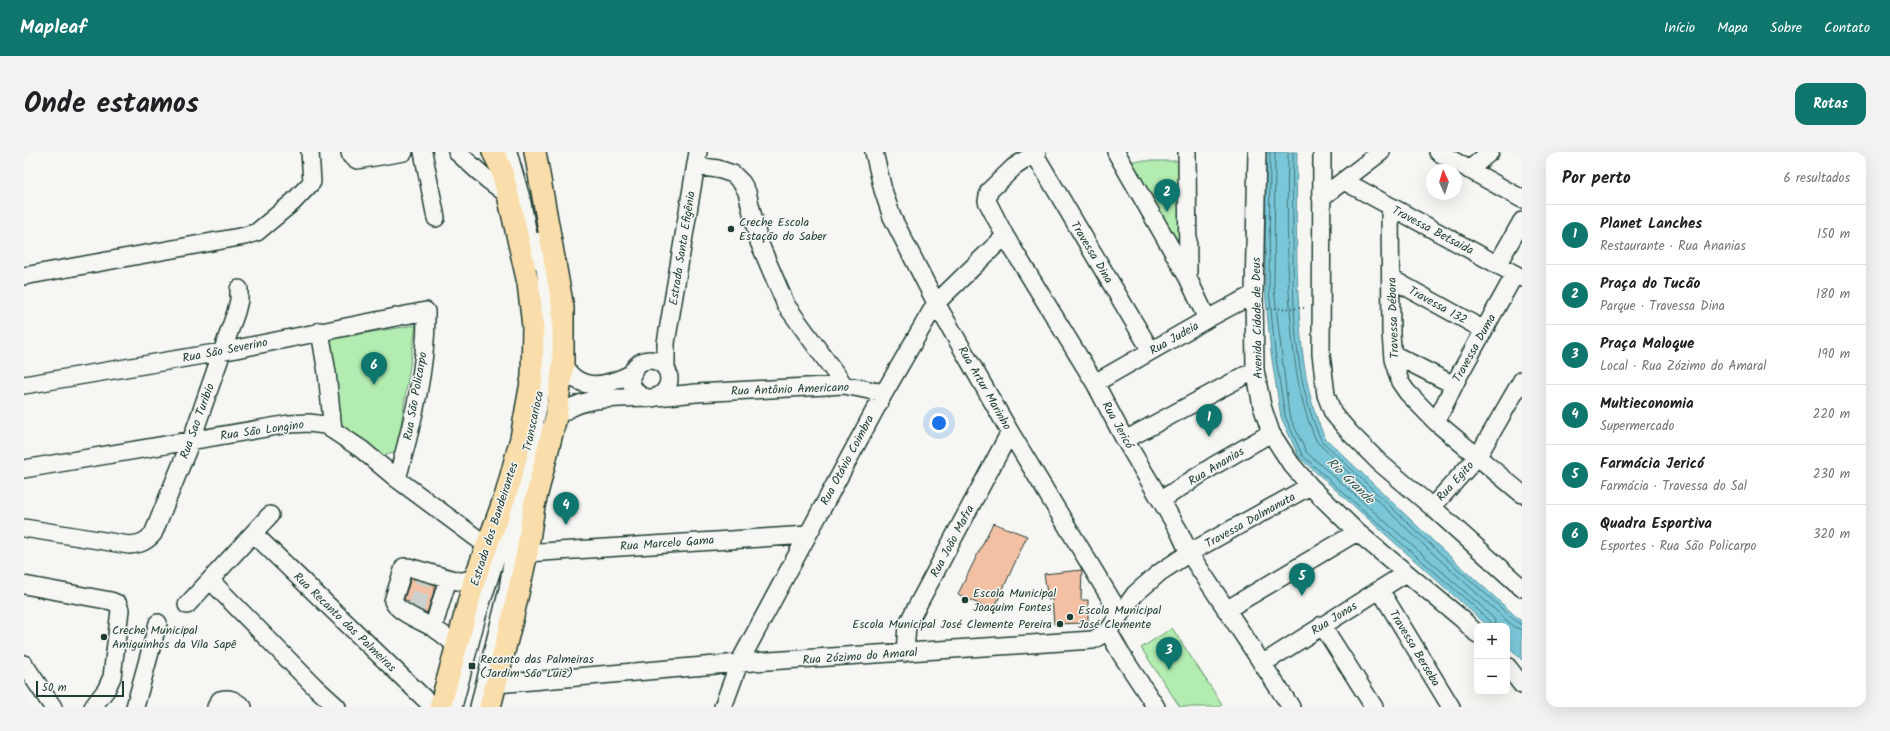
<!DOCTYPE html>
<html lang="pt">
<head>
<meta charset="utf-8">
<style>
  body { margin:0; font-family:Kalam,sans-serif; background:#f2f2f2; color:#202124 }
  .controls { position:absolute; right:12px; bottom:12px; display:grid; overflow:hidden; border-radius:8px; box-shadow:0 4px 16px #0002 }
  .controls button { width:36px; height:36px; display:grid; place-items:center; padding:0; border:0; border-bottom:1px solid #e0e0e0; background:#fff; color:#202124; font:20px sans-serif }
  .compass { position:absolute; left:1402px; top:12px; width:36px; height:36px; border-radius:50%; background:#fff; box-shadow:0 4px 16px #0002; rotate:356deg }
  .scale { position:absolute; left:12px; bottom:10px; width:88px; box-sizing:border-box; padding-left:4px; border:2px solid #1f3d34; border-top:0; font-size:11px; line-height:14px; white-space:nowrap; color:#1f3d34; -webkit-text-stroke:3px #f6f6f2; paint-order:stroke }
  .you { position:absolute; left:915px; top:271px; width:14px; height:14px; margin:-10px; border:3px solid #fff; border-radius:50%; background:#1a73e8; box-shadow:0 0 0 6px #1a73e833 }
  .badge { display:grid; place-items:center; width:26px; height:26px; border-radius:50%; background:#0f766e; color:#fff; font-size:13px; font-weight:700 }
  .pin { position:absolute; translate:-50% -33px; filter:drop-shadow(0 1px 2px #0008) }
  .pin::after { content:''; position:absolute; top:21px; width:14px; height:12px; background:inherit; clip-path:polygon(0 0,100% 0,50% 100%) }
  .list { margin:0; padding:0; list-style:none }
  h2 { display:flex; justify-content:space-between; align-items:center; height:52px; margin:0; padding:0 16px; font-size:17px }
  h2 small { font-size:13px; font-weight:400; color:#757577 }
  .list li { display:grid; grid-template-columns:26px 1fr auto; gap:12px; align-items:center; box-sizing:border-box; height:60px; padding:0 16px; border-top:1px solid #e0e0e0 }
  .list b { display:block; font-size:15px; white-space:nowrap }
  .list p { margin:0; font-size:13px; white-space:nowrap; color:#757577 }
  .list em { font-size:13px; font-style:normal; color:#757577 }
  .map { position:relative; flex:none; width:1498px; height:555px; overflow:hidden; border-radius:12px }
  header { display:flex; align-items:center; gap:24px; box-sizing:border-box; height:56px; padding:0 20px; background:#0f766e; color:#fff }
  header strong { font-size:19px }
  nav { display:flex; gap:22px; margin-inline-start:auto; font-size:14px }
  .intro { display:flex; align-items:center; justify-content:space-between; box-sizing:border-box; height:96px; padding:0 24px }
  h1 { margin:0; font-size:28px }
  .button { padding:10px 18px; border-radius:12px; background:#0f766e; color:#fff; font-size:14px; font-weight:700 }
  main { display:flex; gap:24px; padding:0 24px }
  aside { flex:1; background:#fff; border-radius:12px; box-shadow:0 4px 16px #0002 }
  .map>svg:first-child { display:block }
</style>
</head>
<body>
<header>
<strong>Mapleaf</strong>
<nav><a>Início</a><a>Mapa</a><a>Sobre</a><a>Contato</a></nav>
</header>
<div class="intro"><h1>Onde estamos</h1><a class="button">Rotas</a></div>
<main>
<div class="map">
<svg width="1498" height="555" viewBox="0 0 1498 555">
  <rect width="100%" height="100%" fill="#f6f6f2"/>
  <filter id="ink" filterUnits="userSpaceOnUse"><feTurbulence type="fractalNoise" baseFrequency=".025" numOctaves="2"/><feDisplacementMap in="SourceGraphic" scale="8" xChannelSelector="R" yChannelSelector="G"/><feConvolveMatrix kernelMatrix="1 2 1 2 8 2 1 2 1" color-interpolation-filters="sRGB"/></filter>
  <g filter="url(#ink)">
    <!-- green -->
    <path fill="#b2ecb0" stroke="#689472" d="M 1104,9 L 1157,9 L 1156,110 Z
      M 392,173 L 373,300 L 359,304 L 318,274 L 305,187 Z
      M 1148,476 L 1198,552 L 1194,555 L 1156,555 L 1117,496 Z"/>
    <!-- water -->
    <path fill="#7ac7d9" stroke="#569097" d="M 1242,0 L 1273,0 C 1272,48 1272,96 1274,143 C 1277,193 1280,241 1301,286 L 1410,390 L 1498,470 L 1498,508 L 1483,493 L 1483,474 L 1464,474 L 1275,305 L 1257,265 L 1247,201 L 1241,138 Z"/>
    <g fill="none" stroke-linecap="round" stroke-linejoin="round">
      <!-- shore -->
      <path stroke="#437476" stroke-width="1" d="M 1246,0 L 1245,137 L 1251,200 L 1261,264 L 1278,303 L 1315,337 L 1452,456 L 1466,470 L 1467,474
        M 1251,0 L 1250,137 L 1265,263 L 1282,300 L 1456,453 L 1470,467 L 1472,474
        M 1264,0 C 1263,46 1263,93 1265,139 C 1268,191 1271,242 1293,290 L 1404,397 L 1490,475 L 1498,478
        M 1269,0 C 1268,29 1269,59 1269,88 C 1269,155 1269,226 1297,288 L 1407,393 L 1494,471 L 1498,473"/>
    </g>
    <!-- building -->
    <path fill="#f3c0a4" stroke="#1f3d34" d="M 969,371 L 1003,384 L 969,459 L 934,442 Z
      M 1058,418 L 1057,448 L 1064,448 L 1064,471 L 1030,472 L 1028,447 L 1024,448 L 1020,422 Z
      M 387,426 L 412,433 L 403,461 L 380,447 Z"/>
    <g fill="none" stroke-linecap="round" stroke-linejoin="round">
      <!-- minor-tunnel -->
      <path stroke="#cbd1cc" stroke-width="17" stroke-dasharray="17 8" stroke-linecap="butt" d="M 392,457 L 400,428"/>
      <!-- minor casing -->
      <g stroke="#1f3d34" stroke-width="20">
        <path id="minor" d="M 326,0 L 327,4 L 333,8 L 380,0
          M 399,0 L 412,66
          M 433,0 L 464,28 L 484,43
          M 484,0 L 497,46 L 509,108
          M 850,0 L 859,38 L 868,65 L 912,151 L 986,280 L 1096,462
          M 1013,0 L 990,15 L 965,39 L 963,49 L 981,84 L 1071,231 L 1101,288 L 1155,379 L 1165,401 L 1267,555
          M 1092,0 L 1164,126 L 1183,167
          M 1163,0 L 1164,124
          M 1233,0 L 1230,142 L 1231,218 L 1238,254 L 1247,281 L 1267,312 L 1286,334 L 1333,380 L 1438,467 L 1453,482
          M 1298,0 L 1297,202 L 1302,243 L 1309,261 L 1326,281 L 1355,310 L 1408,355 L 1498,436
          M 1414,0 L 1498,47
          M 1010,1 L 1127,199
          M 672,14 L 694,17 L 709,22 L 718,31 L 723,40 L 735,90 L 762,153 L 820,233
          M 1445,18 L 1466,0
          M 1320,29 L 1498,126
          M 1297,46 L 1357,0
          M 1366,55 L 1367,182 L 1369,207 L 1376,230 L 1383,240 L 1412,270 L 1498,342
          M 516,89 C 526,137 529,187 525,236
          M 1473,113 L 1498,69
          M 0,124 L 221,84 L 233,80 L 269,50 L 288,30 L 286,0
          M 1368,127 L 1460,178
          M 296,179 L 303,221 L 309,278
          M 1369,202 L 1430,233
          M607 227a19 19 0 1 1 38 0a19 19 0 1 1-38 0Z
          M 539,212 C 555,242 583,234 609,221
          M 642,217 L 642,191 L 674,0
          M 1071,231 L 1183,167 L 1230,142
          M 0,233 L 197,200 L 402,159 C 403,216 388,273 373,327
          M 633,245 L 672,241 L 820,233 L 860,241
          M 532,265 C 560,243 587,247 621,245
          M 1412,270 L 1434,225 L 1491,122
          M 1101,288 L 1231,218
          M 506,292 L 514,255 L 518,221
          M 0,317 L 265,272 L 285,271 L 301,273 L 337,297 L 373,327 L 462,393
          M 1137,348 L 1191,313 L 1247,281
          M 1408,355 L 1454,304 L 1498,228
          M 0,376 L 105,393 C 116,392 122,390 129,382 L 167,289 L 212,160 L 215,148 L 215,137
          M 230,382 L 404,550 L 413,555
          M 503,401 L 783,383
          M 186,428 L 290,534 L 313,555
          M 0,433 L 87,449 L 94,452 L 96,458 L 88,525 L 82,538 L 69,555
          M 1356,438 L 1427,555
          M 163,453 L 246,363
          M 1202,458 L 1333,380
          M 1298,473 L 1350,555
          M 409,476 L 424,427
          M 1084,479 L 1097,502 L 1132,555
          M 433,495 C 426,488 419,482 411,477 C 400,470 373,460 369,449 L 380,415 L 384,415 L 434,429 L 439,429 L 451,426
          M 881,501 L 883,473 L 986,280
          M 0,512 L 29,555
          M 1238,512 L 1382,421
          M 1483,514 L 1498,533
          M 472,532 L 715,511 L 1069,488 L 1084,479 L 1111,442 L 1135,421 L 1165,401 L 1286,334
          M 111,555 L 134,471
          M 192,555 L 196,548 C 207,545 211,549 219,555
          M 429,555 L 453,464 L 493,340
          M 455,555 L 484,437 L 495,365 L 518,280
          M 699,555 L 715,511 L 860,241 L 912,151 L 981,84"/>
      </g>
      <!-- major casing -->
      <g stroke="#1f3d34" stroke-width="24">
        <path id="major" d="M 416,555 L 451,426 L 482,342 L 497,286 L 508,225 L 509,174 L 504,131 L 484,43 L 477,16 L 469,0
          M 466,555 L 489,464 L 503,401 L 510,354 L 532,265 L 539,212 L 539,156 L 511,0"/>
      </g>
      <!-- path -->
      <path stroke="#1f3d34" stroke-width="2" stroke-dasharray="1 3" stroke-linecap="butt" d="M 1243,157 L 1283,156"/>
      <!-- minor -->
      <use href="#minor" stroke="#f6f6f2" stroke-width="17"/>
      <!-- major -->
      <use href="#major" stroke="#f9deab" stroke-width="21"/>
    </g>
  </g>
  <!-- markers -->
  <g fill="#1f3d34" stroke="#f6f6f2" stroke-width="1.5">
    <circle cx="707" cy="77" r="4"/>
    <circle cx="941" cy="448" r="4"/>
    <circle cx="1046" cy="465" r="4"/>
    <circle cx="1036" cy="472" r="4"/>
    <circle cx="80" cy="485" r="4"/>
    <rect x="444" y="510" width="8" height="8" rx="2"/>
  </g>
  <g text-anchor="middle" stroke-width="3" stroke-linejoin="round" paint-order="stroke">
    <!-- poi labels -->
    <g font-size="12" fill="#1f3d34" stroke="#f6f6f2" text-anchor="start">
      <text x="715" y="74">Creche Escola<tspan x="715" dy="14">Estação do Saber</tspan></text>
      <text x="949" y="445">Escola Municipal<tspan x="949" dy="14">Joaquim Fontes</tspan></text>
      <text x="1054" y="462">Escola Municipal<tspan x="1054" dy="14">José Clemente</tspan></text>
      <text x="1028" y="476" text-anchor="end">Escola Municipal José Clemente Pereira</text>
      <text x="88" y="482">Creche Municipal<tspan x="88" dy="14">Amiguinhos da Vila Sapê</tspan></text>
      <text x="456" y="511">Recanto das Palmeiras<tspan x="456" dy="14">(Jardim São Luiz)</tspan></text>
    </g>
    <!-- street labels -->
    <g font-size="12" fill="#1f3d34" stroke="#f6f6f2">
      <text transform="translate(1409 78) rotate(28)" y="4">Travessa Betsaida</text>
      <text transform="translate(658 96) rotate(-81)" y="4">Estrada Santa Efigênia</text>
      <text transform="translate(1068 100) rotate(59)" y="4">Travessa Dina</text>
      <text transform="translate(1414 153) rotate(29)" y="4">Travessa 132</text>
      <text transform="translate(1233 166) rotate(-91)" y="4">Avenida Cidade de Deus</text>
      <text transform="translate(1369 166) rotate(-92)" y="4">Travessa Débora</text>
      <text transform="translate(1150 186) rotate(-30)" y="4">Rua Judeia</text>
      <text transform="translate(1450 196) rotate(-61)" y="4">Travessa Duma</text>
      <text transform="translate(201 198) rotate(-11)" y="4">Rua São Severino</text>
      <text transform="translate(961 236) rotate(60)" y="4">Rua Artur Marinho</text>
      <text transform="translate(766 237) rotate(-2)" y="4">Rua Antônio Americano</text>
      <text transform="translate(391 244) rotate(-80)" y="4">Rua São Policarpo</text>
      <text transform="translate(173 269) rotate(-70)" y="4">Rua Sao Turibio</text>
      <text transform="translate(509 269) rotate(-78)" y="4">Transcarioca</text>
      <text transform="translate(1094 273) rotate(61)" y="4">Rua Jericó</text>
      <text transform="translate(238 278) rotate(-8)" y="4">Rua São Longino</text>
      <text transform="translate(823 308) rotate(-62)" y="4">Rua Otávio Coimbra</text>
      <text transform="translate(1192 314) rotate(-31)" y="4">Rua Ananias</text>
      <text transform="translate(1431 329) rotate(-48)" y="4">Rua Egito</text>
      <text transform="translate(1226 368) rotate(-29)" y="4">Travessa Dalmanuta</text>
      <text transform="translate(470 372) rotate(-72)" y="4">Estrada dos Bandeirantes</text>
      <text transform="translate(928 389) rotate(-62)" y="4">Rua João Mafra</text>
      <text transform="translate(643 391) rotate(-4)" y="4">Rua Marcelo Gama</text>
      <text transform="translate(1310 466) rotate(-32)" y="4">Rua Jonas</text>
      <text transform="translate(321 470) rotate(44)" y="4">Rua Recanto das Palmeiras</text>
      <text transform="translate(1391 496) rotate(59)" y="4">Travessa Berseba</text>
      <text transform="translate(836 504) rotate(-4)" y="4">Rua Zózimo do Amaral</text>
    </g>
    <!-- water labels -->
    <g font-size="13" font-style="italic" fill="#315955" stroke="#f6f6f2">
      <text transform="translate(1327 328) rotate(44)" y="5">Rio Grande</text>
    </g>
  </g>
</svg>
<div class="controls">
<button>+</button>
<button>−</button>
</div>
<svg class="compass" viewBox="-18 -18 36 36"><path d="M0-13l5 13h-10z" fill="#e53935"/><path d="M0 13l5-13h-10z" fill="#757577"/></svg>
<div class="scale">50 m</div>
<div class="you"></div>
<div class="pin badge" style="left:1185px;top:285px">1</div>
<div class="pin badge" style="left:1143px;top:60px">2</div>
<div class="pin badge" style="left:1145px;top:518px">3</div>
<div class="pin badge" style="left:542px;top:373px">4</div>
<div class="pin badge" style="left:1278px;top:444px">5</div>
<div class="pin badge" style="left:350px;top:233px">6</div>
</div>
<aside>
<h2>Por perto<small>6 resultados</small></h2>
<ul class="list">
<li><span class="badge">1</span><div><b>Planet Lanches</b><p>Restaurante · Rua Ananias</p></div><em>150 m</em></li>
<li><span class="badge">2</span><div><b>Praça do Tucão</b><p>Parque · Travessa Dina</p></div><em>180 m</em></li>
<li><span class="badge">3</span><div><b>Praça Maloque</b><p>Local · Rua Zózimo do Amaral</p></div><em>190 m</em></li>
<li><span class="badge">4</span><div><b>Multieconomia</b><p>Supermercado</p></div><em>220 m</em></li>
<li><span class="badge">5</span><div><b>Farmácia Jericó</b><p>Farmácia · Travessa do Sal</p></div><em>230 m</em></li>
<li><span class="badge">6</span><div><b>Quadra Esportiva</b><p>Esportes · Rua São Policarpo</p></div><em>320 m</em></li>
</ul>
</aside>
</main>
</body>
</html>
